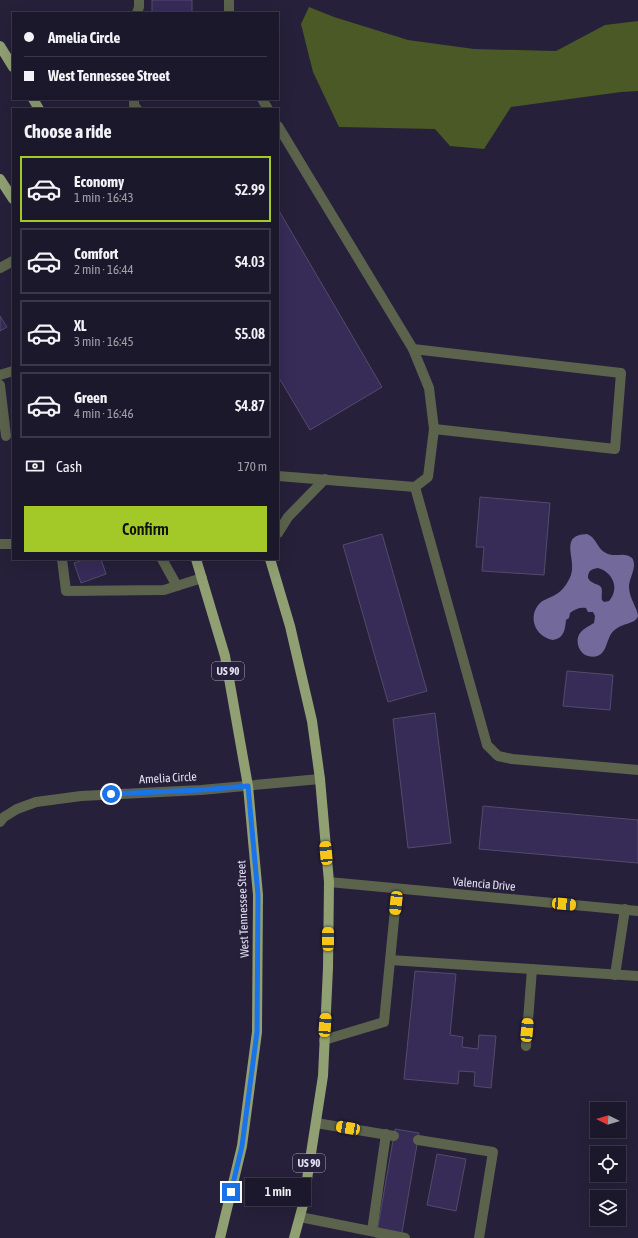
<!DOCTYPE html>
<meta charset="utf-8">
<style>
body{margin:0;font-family:"Asap Condensed",sans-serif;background:#252134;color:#f1f3f6;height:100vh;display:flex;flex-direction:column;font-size:15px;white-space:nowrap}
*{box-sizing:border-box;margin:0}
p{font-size:13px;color:#a0a0a9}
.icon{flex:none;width:22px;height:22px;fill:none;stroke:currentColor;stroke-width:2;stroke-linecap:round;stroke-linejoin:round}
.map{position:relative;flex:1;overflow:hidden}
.sheet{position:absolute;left:12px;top:108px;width:267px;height:452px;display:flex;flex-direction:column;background:#1c182c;border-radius:0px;box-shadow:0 4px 16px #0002,0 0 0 1px #3a3748}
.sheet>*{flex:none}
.hud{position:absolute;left:12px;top:12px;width:267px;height:88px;border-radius:0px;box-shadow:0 4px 16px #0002,0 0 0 1px #3a3748;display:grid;align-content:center;height:88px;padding:0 12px;background:#1c182c}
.needle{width:26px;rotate:275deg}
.controls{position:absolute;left:590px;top:1102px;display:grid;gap:8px}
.controls a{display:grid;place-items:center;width:36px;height:36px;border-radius:0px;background:#1c182c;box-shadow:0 4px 16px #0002,0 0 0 1px #3a3748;font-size:20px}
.end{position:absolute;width:18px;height:18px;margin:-9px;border:5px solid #1a73e8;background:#fff;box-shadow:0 0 0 2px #fff}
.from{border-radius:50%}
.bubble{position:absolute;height:28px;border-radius:0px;background:#1c182c;box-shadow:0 4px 16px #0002,0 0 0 1px #3a3748;font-size:13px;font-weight:600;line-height:28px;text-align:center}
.car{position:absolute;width:12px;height:24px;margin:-12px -6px;border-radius:5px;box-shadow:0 0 3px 1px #0007;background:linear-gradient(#f5c518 24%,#345 0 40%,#f5c518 0 76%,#345 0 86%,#f5c518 0)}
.hud b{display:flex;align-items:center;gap:14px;height:38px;font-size:15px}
.hud b+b{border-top:1px solid #3a3748}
.hud i{width:10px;height:10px;background:#f1f3f6}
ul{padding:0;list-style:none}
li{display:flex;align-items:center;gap:12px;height:66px;margin:0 8px 6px;padding:0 4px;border:2px solid #3a3748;border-radius:0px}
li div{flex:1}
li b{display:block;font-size:15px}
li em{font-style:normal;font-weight:600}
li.on{border-color:#a2c928}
li>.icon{width:36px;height:36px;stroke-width:1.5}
h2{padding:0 12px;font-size:18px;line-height:48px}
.pay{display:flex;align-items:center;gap:10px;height:44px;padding:0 12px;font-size:15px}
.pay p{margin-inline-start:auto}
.button{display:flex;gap:8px;margin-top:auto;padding:8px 12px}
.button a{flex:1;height:46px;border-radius:0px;background:#a2c928;color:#111;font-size:16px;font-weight:600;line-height:46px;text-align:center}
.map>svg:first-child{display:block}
</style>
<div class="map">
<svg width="638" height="1238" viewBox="0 0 638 1238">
<rect width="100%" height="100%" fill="#26203a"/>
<polygon fill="#4a5926" points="309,7 334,17 408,40 474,49 556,51 605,25 638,21 638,91 621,92 511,107 484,149 450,146 435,129 339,127 313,72 301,24"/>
<path fill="#73699b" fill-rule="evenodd" d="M587,534C597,538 597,549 606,553C614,558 625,551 632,558C638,566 629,578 629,587C629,598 638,609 638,616C636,625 619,622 611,634C605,644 606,660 588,656C584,655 581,652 579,648C574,633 584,629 594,623L595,616L593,612H588L586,608C580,607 575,609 570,613L569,618L566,620C565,630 564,638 553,640C535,637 527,616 540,603C543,600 547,599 551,597C561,593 567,585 571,575C577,559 558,535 587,534ZM598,568C613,572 620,589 609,601L604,602L602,600C601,596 603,591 601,587C598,583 592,585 588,578C588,571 591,569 598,568Z"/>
<g fill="#372b58" stroke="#524c69">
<rect x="152" y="0" width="40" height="13"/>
<polygon points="278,209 382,387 310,430 278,376"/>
<polygon points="0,316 7,327 0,331"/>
<polygon points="480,497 550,503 544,575 482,571 484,547 476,547"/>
<polygon points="382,534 427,691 388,702 343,545"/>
<polygon points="86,559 101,559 106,574 81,583 74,563"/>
<polygon points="567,671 613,675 610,710 563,706"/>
<polygon points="435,713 451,843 408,848 393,719"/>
<polygon points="483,806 638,820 638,863 479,849"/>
<polygon points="415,971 456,974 450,1035 463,1037 462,1047 478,1049 479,1035 496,1036 491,1088 474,1086 475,1072 459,1071 458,1084 404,1079"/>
<polygon points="395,1129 419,1133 401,1238 376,1238"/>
<polygon points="437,1154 466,1159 456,1211 427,1205"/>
</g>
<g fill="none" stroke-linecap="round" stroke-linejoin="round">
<g stroke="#5b634d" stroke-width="10">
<polyline points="229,0 229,13"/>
<polyline points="137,13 139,7 139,0"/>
<polyline points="134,99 134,105 137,109"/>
<polyline points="262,99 268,109"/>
<polyline points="278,126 413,349 429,388 434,429"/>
<polyline points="0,268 13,261"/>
<polyline points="0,375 13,371"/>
<polyline points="0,385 6,436"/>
<polyline points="278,476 415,487 428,477 434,429 615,449 621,373 413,349"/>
<polyline points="415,487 487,745 498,756 512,759 638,770"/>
<polyline points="278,533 288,517 325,479"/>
<polyline points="0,544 13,544"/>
<polyline points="62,559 66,591 164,590 202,578"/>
<polyline points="162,559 177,586"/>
<polyline points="390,960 638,976"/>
<polyline points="615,975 625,909"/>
<polyline points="324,1040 384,1022 397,889"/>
<polyline points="526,1046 532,969"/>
<polyline points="316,1123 394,1136"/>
<polyline points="418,1140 493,1152 479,1238"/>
<polyline points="300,1217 405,1238"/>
<polyline points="372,1231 386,1134"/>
</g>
<g stroke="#5b634d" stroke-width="10">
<polyline points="0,822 4,817 17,809 36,802 81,796 201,790 320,779"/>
<polyline points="329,882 638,911"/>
</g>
<g stroke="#91a073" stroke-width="10">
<polyline points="0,46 13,67"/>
<polyline points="33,99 39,109"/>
<polyline points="0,179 13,199"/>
<polyline points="196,559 225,656 248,786 258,895 257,1032 242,1146 220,1238"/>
<polyline points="270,559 290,626 312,721 320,779 329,882 328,968 323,1076 303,1205 294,1238"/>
</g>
</g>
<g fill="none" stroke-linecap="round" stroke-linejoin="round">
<polyline stroke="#1a73e8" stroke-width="5" points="111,794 201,790 248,786 258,895 257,1032 242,1146 231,1192"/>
</g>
<g text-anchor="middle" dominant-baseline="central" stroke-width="3.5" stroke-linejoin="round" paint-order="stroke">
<g fill="#26203a" stroke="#aaa6ba" stroke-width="1">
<rect x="212" y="662" width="32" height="18" rx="3"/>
<rect x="293" y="1154" width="32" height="18" rx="3"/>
</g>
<g font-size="11" font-weight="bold" fill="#e2dff1">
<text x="228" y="671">US 90</text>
<text x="309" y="1163">US 90</text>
</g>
<g font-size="12" fill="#e2dff1" stroke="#26203a">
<text transform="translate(168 778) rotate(-3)">Amelia Circle</text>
<text transform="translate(484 884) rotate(5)">Valencia Drive</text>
<text transform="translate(243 909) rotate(-92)">West Tennessee Street</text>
</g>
</g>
</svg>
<div class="controls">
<a><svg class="needle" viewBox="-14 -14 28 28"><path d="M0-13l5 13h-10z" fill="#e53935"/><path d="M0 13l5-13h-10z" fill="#a0a0a9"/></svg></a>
<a><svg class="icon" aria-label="locate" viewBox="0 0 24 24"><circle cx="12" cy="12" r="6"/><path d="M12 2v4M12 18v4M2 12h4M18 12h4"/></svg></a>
<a><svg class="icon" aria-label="layers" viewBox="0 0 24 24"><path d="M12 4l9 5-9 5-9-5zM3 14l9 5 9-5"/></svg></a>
</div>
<i class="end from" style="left:111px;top:794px"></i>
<i class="end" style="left:231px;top:1192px"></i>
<div class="bubble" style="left:245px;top:1178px;width:66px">1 min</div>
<i class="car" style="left:326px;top:853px;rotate:355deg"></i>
<i class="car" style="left:396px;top:903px;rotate:186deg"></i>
<i class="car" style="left:564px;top:904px;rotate:95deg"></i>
<i class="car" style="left:328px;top:939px;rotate:0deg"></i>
<i class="car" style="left:325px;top:1025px;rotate:4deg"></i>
<i class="car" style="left:527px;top:1030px;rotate:5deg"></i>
<i class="car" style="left:348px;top:1128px;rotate:280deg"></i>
<div class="hud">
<b><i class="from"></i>Amelia Circle</b>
<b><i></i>West Tennessee Street</b>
</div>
<section class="sheet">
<h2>Choose a ride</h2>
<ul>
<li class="on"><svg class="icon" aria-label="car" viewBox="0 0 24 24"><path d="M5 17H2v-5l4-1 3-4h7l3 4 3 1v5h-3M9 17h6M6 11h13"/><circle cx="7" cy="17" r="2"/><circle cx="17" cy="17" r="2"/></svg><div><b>Economy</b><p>1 min · 16:43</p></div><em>$2.99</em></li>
<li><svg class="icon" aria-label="car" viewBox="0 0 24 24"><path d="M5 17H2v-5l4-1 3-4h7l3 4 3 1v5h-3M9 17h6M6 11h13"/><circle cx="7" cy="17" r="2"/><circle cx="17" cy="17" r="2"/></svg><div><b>Comfort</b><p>2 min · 16:44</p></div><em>$4.03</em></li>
<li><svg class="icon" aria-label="car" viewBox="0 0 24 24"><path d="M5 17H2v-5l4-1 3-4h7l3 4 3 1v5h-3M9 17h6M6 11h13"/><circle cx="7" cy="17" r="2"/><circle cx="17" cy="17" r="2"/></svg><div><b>XL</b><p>3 min · 16:45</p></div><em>$5.08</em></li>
<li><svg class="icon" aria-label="car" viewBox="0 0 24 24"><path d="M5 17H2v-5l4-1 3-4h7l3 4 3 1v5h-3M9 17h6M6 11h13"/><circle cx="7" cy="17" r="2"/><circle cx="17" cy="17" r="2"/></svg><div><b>Green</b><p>4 min · 16:46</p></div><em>$4.87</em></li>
</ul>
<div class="pay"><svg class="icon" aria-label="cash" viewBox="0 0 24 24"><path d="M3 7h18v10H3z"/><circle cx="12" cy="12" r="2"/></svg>Cash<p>170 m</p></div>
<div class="button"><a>Confirm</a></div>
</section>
</div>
